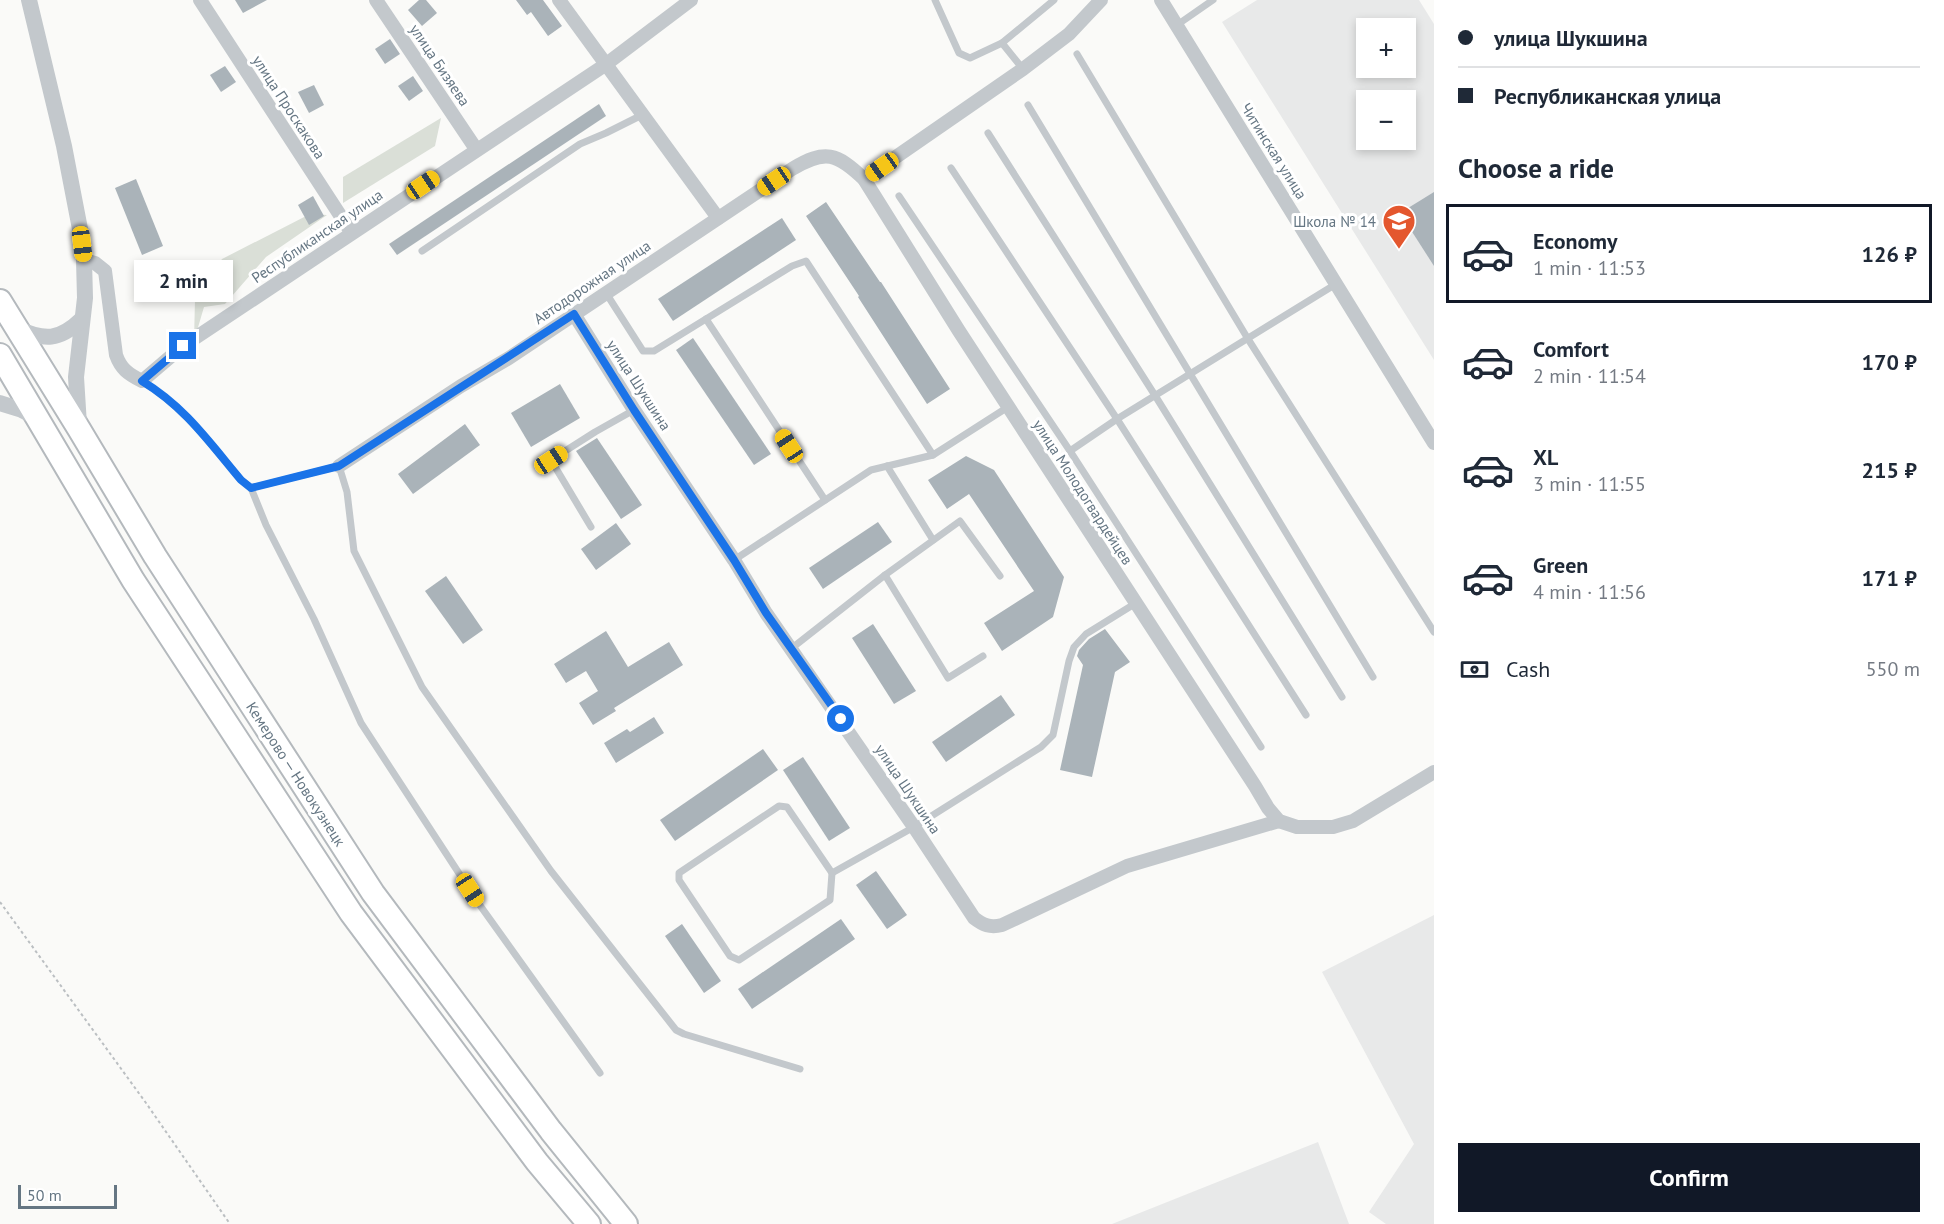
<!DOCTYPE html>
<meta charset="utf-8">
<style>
body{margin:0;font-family:"PT Sans",sans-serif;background:#f6f6f7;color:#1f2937;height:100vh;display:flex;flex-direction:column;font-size:22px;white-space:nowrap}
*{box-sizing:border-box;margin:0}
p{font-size:20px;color:#747a83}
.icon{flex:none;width:33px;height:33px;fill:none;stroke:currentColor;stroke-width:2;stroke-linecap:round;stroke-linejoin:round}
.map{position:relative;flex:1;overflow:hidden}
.details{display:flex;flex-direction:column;background:#fff;width:510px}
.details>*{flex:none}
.top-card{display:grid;align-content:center;height:132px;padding:0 24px;background:#fff}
.buttons{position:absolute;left:1356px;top:18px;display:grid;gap:12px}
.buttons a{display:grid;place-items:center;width:60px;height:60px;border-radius:0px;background:#fff;box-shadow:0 3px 9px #0003;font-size:30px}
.scale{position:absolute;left:18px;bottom:15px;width:99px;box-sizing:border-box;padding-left:6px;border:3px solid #657683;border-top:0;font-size:16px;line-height:21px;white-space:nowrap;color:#657683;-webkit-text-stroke:4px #fff;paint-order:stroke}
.end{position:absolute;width:27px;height:27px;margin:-14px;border:8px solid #1a73e8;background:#fff;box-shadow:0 0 0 3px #fff}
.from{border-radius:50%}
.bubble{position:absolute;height:42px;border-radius:0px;background:#fff;box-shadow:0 3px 9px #0003;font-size:20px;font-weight:700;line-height:42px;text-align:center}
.car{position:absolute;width:18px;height:36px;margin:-18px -9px;border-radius:8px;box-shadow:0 0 4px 2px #0007;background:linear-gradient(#f5c518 24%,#345 0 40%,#f5c518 0 76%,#345 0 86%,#f5c518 0)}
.top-card b{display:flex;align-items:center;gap:21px;height:57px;font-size:22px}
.top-card b+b{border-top:2px solid #e0e1e3}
.top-card i{width:15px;height:15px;background:#1f2937}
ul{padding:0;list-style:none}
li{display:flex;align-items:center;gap:18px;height:99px;margin:0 12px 9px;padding:0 12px;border:3px solid transparent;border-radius:0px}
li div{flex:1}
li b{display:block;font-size:22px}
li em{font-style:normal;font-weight:700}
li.selected{border-color:#111827}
li>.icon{width:54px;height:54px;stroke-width:1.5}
h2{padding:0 24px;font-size:27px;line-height:72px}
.pay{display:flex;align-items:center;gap:15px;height:66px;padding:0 24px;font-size:22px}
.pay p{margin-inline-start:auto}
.button{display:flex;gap:12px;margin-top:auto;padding:12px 24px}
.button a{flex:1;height:69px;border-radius:0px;background:#111827;color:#fff;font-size:24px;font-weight:700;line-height:69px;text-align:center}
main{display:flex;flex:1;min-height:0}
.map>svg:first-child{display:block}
</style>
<main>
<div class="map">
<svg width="1434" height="1224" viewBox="0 0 1434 1224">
<rect width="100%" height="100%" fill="#fafaf8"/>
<g fill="#e8e9e9" fill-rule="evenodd">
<path d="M1257,0H1419L1434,24V360L1222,22ZM1366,28H1406V68H1366ZM1366,100H1406V140H1366Z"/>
<polygon points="1434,915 1434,1224 1386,1224 1369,1212 1414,1144 1322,972"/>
<polygon points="1318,1142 1349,1224 1112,1224"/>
</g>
<g fill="#dadfd7">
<polygon points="441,118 435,146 343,203 343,177"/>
<polygon points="310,214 327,215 266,257 225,304 204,307 194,341 195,299 222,259"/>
</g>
<g fill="#aab3b9">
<polygon points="235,0 267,0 243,13"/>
<polygon points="419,0 426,0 437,13 422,26 408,10"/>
<polygon points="516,0 543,0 562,26 548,36 531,12 527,15"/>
<polygon points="390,39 400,54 385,64 375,49"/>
<polygon points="225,66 236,82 221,92 210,75"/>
<polygon points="413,76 423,91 409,101 398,86"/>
<polygon points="314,85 324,105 309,113 298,92"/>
<polygon points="599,104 606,116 397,255 389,244"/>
<polygon points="136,179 163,246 142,255 115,188"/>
<polygon points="1434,192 1434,266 1400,213"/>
<polygon points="313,196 324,216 309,225 298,205"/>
<polygon points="826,202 880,282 881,282 950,389 927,404 858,297 859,296 806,216"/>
<polygon points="782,218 796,240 673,321 658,299"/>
<polygon points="693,338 771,454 754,465 676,350"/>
<polygon points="560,384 580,418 531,447 511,413"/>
<polygon points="465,424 480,445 413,494 398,474"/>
<polygon points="597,438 642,505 621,519 576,451"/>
<polygon points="966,456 994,470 1064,577 1053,617 1002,651 984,623 1034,591 969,494 947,509 928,480"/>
<polygon points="878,522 892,542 823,589 809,568"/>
<polygon points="616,523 631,544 596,570 581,549"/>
<polygon points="446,576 483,630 463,644 425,591"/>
<polygon points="873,624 916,691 894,704 852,638"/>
<polygon points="1105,629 1130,662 1115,672 1092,777 1060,770 1083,665 1077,656 1079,650 1089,639"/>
<polygon points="606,631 628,667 669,642 683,665 614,708 616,711 593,725 579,703 598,691 586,671 566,683 554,664"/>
<polygon points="1001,695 1015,715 946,762 932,742"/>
<polygon points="654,717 664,733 616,763 604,743 627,729 630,732"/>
<polygon points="763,749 778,770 675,841 660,820"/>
<polygon points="803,757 850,828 829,841 783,770"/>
<polygon points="876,871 907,915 887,929 856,885"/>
<polygon points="841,919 855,939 752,1009 738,989"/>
<polygon points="682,924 721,981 704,993 665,936"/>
</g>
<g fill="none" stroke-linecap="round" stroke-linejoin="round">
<g stroke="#b4b9bd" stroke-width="26">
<g id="trunk">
<polyline points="0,301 79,429 155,556 373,893 551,1131 626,1224"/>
<polyline points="0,355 133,580 351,913 537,1162 589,1224"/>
</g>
</g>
<polyline stroke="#bbbfc2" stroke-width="2" stroke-dasharray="3 3" stroke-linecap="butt" points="0,902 146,1103 230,1224"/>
<g stroke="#c3c8cc" stroke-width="7">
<polyline points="935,0 959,53 970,58 1002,43 1054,0"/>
<polyline points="1177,25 1213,0"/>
<polyline points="1002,43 1023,69"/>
<polyline points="1077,54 1248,339 1434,632"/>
<polyline points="1028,105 1373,677"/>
<polyline points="988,133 1156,397 1342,697"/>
<polyline points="951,168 1117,419 1306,715"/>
<polyline points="899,196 1070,451 1261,747"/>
<polyline points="422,251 580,144 606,133 642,115"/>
<polyline points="606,293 643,351 654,351 792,266 806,261 933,455"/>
<polyline points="706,319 825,500"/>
<path d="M142,381C185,408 209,442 241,480L251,488L339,466L347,492L354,551L422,687L551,871L676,1030L684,1034L800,1069"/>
<polyline points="1070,451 1117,419 1336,284"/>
<polyline points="887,466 933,540"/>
<polyline points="251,488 266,525 314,619 361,723 479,904 600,1073"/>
<polyline points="591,527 551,460 595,432 634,410"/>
<polyline points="734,560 871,470 933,455 1008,407"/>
<polyline points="885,575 948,678 983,656"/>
<polyline points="792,648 885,575 960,521 1000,576"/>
<polygon points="779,806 787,807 832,873 830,900 739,960 730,956 679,880 679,873"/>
<polyline points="832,873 914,827 1041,747 1053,735 1069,661 1074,647 1086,634 1136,603"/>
</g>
<g stroke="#c3c8cc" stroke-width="14">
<polyline points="200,0 351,232"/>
<polyline points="376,0 476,149"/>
<polyline points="559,0 718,218"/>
<polyline points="1161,0 1434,443"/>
<polyline points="864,179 1023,69 1069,34 1101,0"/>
<path d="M84,260L95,263L105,271L116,355C121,369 128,374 142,381L183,346L605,65L691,0"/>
<path d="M574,314L634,410L734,560L766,613L914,827L974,918C983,925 990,928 1002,925L1127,866L1279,821"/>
<path d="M339,466L461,386L509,358L792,169C825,149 837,153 864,179L959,331L1255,786L1268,808L1279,821L1297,827H1333L1353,821L1434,772"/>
</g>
<g stroke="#c3c8cc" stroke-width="16">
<polyline points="29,0 64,146 80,229 84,260 85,298 76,377 79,425"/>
<path d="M16,328C45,341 59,341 82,319"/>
<polyline points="0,403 22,410 36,417"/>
</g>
<use href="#trunk" stroke="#fff" stroke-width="22"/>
</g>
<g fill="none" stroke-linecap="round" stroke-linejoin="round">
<path stroke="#1a73e8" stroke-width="8" d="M183,346L142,381C185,407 209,442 241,480L251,488L339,466L574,314L634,410L734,560L766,613L841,719"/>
</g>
<defs>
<g id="school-pin" transform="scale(1.725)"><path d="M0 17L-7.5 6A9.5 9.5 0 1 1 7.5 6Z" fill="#e4572e" stroke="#fff"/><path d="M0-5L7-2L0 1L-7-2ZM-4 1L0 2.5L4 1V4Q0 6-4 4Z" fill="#fff"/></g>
</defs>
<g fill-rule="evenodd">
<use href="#school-pin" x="1399" y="221"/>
</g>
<g text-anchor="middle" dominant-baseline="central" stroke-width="6" stroke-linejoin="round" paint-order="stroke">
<g font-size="15" fill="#657683" stroke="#fff">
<text transform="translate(440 65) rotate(56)">улица Бизяева</text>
<text transform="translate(289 107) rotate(57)">улица Проскакова</text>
<text transform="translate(1274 151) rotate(58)">Читинская улица</text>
<text transform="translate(317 236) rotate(-34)">Республиканская улица</text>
<text transform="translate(592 282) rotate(-34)">Автодорожная улица</text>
<text transform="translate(639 385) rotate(57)">улица Шукшина</text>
<text transform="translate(1083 492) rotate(57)">улица Молодогвардейцев</text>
<text transform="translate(296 774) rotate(57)">Кемерово — Новокузнецк</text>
<text transform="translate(908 789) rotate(56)">улица Шукшина</text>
</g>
<g font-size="15" fill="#657683" stroke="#fff" text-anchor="end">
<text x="1376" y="221">Школа № 14</text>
</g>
</g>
</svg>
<div class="buttons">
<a>+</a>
<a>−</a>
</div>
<div class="scale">50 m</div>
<i class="end from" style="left:841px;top:719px"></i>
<i class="end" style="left:183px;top:346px"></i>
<div class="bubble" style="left:134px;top:260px;width:99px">2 min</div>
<i class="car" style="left:882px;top:167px;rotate:235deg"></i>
<i class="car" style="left:774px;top:181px;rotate:236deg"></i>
<i class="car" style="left:423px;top:185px;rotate:56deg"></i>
<i class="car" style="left:82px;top:244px;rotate:173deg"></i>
<i class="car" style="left:789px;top:446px;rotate:327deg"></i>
<i class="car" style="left:551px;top:460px;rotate:57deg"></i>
<i class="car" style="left:470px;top:890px;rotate:147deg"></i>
</div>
<section class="details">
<div class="top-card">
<b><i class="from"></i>улица Шукшина</b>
<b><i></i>Республиканская улица</b>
</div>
<h2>Choose a ride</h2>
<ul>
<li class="selected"><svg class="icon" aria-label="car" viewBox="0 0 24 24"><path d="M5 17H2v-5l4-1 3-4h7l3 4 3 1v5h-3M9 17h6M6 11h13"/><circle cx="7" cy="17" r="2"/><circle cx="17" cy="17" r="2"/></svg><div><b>Economy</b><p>1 min · 11:53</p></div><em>126 ₽</em></li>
<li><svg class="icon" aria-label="car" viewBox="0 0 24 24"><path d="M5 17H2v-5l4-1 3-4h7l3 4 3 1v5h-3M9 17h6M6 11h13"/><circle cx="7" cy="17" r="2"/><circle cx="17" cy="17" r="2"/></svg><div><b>Comfort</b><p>2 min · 11:54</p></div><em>170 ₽</em></li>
<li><svg class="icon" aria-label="car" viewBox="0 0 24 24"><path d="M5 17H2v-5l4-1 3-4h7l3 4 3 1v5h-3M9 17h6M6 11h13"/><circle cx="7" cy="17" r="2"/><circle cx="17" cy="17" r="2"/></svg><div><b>XL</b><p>3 min · 11:55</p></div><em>215 ₽</em></li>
<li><svg class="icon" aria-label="car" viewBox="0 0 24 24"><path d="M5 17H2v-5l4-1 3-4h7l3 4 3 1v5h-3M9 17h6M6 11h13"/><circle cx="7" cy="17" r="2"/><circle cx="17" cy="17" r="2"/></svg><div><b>Green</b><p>4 min · 11:56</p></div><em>171 ₽</em></li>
</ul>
<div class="pay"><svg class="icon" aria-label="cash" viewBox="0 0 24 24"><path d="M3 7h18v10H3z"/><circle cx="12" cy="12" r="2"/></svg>Cash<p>550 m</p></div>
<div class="button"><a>Confirm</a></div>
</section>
</main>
